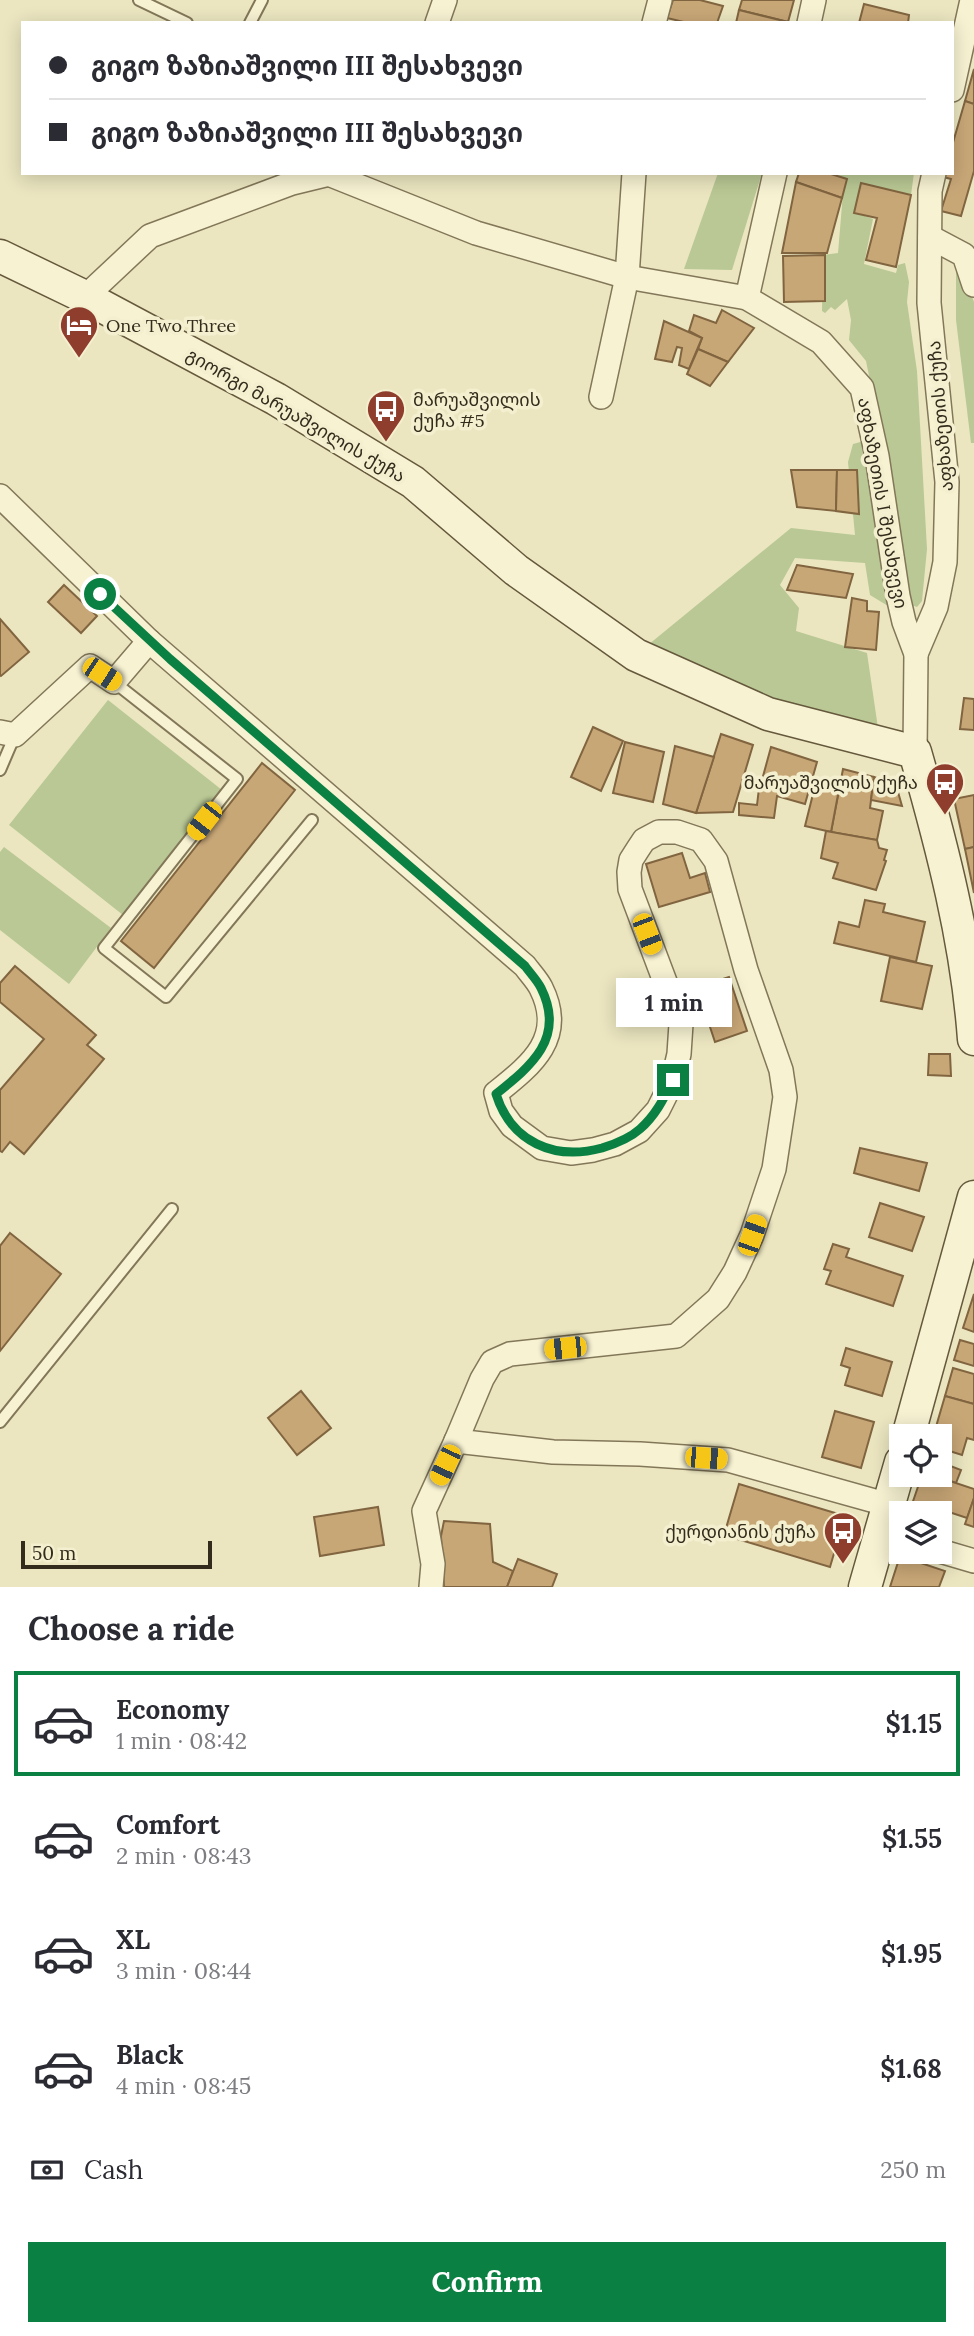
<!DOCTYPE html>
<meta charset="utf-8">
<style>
body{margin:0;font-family:Lora,"Noto Sans Georgian",serif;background:#f2f2f3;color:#2b2b33;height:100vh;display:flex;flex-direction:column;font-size:26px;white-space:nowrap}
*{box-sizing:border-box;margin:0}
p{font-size:23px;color:#7c7c81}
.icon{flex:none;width:38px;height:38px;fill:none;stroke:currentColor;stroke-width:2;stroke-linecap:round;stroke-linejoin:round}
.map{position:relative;height:1587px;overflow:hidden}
.panel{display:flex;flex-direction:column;background:#fff;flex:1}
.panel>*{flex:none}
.top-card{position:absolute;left:21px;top:21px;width:933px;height:154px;border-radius:0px;box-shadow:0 4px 18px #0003;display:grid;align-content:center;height:154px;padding:0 28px;background:#fff}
.controls{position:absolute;left:889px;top:1424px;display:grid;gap:14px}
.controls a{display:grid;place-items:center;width:63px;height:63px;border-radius:0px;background:#fff;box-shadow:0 4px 18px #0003;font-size:35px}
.scale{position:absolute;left:21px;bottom:18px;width:191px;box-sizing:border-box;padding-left:7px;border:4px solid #332c1c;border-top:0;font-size:19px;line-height:24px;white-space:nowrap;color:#332c1c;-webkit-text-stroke:5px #f3efcf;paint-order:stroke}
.end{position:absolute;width:32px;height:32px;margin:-16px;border:9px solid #0b8043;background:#fff;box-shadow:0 0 0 4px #fff}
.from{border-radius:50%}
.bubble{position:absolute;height:49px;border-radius:0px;background:#fff;box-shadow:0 4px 18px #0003;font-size:23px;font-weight:700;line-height:49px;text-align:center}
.car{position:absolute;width:21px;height:42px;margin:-21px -10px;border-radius:9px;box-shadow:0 0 5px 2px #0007;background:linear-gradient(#f5c518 24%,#345 0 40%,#f5c518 0 76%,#345 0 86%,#f5c518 0)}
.top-card b{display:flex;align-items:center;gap:24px;height:66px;font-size:26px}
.top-card b+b{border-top:2px solid #e1e1e2}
.top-card i{width:18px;height:18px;background:#2b2b33}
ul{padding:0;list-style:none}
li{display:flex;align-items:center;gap:21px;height:105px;margin:0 14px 10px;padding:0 14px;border:4px solid transparent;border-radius:0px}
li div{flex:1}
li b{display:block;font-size:26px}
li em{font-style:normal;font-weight:700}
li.current{border-color:#0b8043}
li>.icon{width:63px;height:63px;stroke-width:1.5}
h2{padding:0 28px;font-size:32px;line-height:84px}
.pay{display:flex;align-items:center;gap:18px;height:77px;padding:0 28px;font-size:26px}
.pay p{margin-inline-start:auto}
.action{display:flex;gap:14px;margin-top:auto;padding:14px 28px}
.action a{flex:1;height:80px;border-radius:0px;background:#0b8043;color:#fff;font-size:28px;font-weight:700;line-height:80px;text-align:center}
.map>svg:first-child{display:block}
</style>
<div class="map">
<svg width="974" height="1587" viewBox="0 0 974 1587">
<rect width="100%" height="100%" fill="#ebe6c0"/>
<g fill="#b9c894">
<polygon points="718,173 762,173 732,270 684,269"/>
<polygon points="840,173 914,173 911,195 861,183 854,212 873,219 864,264 896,273 898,265 905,263 909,282 907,302 917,371 927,549 922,601 917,607 906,603 889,474 866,361 849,340 851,320 847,299 835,310 831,307 825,313 822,311 823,255 838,253 844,181 839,176"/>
<polygon points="956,270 964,274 974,302 974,443 971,443 956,320"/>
<polygon points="868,440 893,609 870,595 865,563 795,558 780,585 799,608 796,631 867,653 878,728 819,719 648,645 791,528 855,535 848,462 853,444"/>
<polygon points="108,700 222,790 123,915 9,825"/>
<polygon points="4,847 111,928 69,984 0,930 0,852"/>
</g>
<g fill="#c8a777" stroke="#816540" stroke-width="2">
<polygon points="673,0 700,0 723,6 717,23 688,23 667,18"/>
<polygon points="742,0 794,0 788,22 739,10"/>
<polygon points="864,4 909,15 908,23 859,23"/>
<polygon points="739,10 788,22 736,23"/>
<polygon points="974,69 974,104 965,101"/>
<polygon points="965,101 974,104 974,171 961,216 941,211 951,179 943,177 944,173 952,173 952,146"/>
<polygon points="799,173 828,173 847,179 842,198 796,182"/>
<polygon points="796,182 842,198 827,253 782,253"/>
<polygon points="861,183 911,195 896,267 866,260 877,218 854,213"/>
<polygon points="825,255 825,301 784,302 783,256"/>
<polygon points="722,310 754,328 728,362 698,349 702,338 689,331 694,315 716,323"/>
<polygon points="664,321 702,338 689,369 679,365 682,348 677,347 672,362 655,359"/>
<polygon points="698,349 728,362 710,386 687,374"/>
<polygon points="791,470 837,470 836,511 797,507"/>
<polygon points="837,470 857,470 859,514 836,511"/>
<polygon points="797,565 853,574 846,598 787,590"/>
<polygon points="64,585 97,616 81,633 48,602"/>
<polygon points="852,598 867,601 867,611 879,612 876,650 845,647"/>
<polygon points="0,619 29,652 1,676 0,675"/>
<polygon points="964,698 974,699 974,730 960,729"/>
<polygon points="593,727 623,741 601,791 571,777"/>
<polygon points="721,734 753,745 733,812 696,813"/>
<polygon points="625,742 664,752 653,802 613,793"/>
<polygon points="675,746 714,757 696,813 663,804"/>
<polygon points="771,747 817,762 805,804 777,796 774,818 739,815 739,803 757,805 760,780 762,780"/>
<polygon points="262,763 295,790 154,968 121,941"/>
<polygon points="843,769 874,777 870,808 883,811 877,840 831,832"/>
<polygon points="874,777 896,785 902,806 871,800"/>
<polygon points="817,778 840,784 831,832 805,826"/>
<polygon points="974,795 974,847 965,849 954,799"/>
<polygon points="826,831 877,840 879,848 887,850 884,860 886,861 876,890 833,878 838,863 821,858"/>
<polygon points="974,847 974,893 965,849"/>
<polygon points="682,853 690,878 705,873 710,892 659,907 646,864"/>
<polygon points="865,900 885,904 883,912 925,922 916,962 834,943 839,922 859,927"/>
<polygon points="890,957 932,966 922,1009 881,1001"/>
<polygon points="15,966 96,1035 87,1045 104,1059 24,1154 10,1142 2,1152 0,1151 0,1090 44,1039 0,1002 0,983"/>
<polygon points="729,977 747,1031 715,1042 708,1021 694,1026 682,992"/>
<polygon points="929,1054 950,1054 951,1076 928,1075"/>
<polygon points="860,1148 927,1163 919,1191 854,1173"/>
<polygon points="880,1203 924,1217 912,1251 869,1237"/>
<polygon points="10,1233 61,1274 0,1351 0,1246"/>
<polygon points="833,1244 849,1249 846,1257 903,1276 893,1306 826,1284 831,1271 824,1269"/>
<polygon points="974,1294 974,1332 963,1328"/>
<polygon points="960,1340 974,1344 974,1366 954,1360"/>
<polygon points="846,1348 892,1362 882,1396 845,1385 850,1368 841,1365"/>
<polygon points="953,1368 974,1374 974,1404 945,1396"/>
<polygon points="301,1391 331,1428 297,1455 268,1418"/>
<polygon points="945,1396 974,1404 974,1440 967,1438 962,1455 940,1448 940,1437 933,1437"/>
<polygon points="835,1411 874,1422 861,1468 822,1457"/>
<polygon points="940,1462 961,1470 956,1483 932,1475 940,1475"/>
<polygon points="922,1475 932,1475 974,1489 974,1498 967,1518 943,1510 941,1516 926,1511 925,1514 909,1513"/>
<polygon points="739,1484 845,1516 830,1567 724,1535"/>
<polygon points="974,1498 974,1527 965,1524"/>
<polygon points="378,1507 384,1545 320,1556 314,1517"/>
<polygon points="444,1521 490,1524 493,1562 513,1571 507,1587 444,1587 441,1536"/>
<polygon points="900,1556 945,1571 939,1587 890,1587"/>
<polygon points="518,1559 557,1574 552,1587 507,1587"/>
</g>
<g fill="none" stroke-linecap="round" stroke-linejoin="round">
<g stroke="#837759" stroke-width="14">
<g id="lane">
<polyline points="139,0 187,23"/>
<polyline points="250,23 262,0"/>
<polyline points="114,682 237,779 104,948 166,997 312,820"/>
<polyline points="0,770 15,735"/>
<polyline points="0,1422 172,1209"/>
</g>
</g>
<g stroke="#837759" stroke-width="26">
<g id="street">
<polyline points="437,23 445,0"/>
<polyline points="654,23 660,0"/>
<polyline points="809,23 814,0"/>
<polyline points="952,90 972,0"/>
<polyline points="331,175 476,233 627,277 747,298 821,342 862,388 877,456 898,596 904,622 916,654 915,752"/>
<polyline points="930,237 964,255 974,285"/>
<polyline points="85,297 150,236 292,183 333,173"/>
<polyline points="747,298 775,173"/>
<polyline points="601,397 627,277 634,173"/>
<path d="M0,496L149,641L525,966C530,973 537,980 541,988C566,1038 531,1065 496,1093L501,1111L512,1126L542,1148L571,1153L593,1150L615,1144L639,1131L658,1110L673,1080L679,1054L681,1024L630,889L629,872L631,860L638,849L644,840L659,832H677L701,840L716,861L746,970L781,1070L785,1097L774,1169L752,1235L735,1272L718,1299L676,1336L510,1354L492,1362L482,1379L456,1441L424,1511L433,1564L431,1587"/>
<polyline points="916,654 936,607 945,562 947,482 929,303 930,191 934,173"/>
<polyline points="0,732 15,735 90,666 114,682 149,641"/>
<polyline points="456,1441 553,1452 640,1454 728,1460 889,1505"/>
<polyline points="940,1551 974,1561"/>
</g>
</g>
<g stroke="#65583c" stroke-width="35">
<g id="secondary">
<path d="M0,256L85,297L276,399L413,482L516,570L636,655L768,714L915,752C942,846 967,942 974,1039"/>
<polyline points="908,1437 974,1197"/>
<polyline points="865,1587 901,1462"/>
</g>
</g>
<use href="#lane" stroke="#f7f2d2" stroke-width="10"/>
<use href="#street" stroke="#f7f2d2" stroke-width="23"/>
<use href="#secondary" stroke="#f7f2d2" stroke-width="32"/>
</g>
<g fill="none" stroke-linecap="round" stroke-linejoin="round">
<path stroke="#0b8043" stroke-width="9" d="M100,594L170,659L525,966C530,973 537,980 541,988C566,1038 531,1066 496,1094C511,1142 554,1161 602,1148C615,1144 630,1138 640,1129C656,1115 664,1098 673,1080"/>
</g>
<defs>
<g id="hotel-pin" transform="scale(2.0125)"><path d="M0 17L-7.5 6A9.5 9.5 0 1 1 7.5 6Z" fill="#8f3d2c" stroke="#f3efcf"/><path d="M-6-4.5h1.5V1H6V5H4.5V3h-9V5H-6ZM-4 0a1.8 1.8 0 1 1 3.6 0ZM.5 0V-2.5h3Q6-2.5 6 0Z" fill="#fff"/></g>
<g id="bus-pin" transform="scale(2.0125)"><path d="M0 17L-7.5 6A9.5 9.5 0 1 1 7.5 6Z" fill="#8f3d2c" stroke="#f3efcf"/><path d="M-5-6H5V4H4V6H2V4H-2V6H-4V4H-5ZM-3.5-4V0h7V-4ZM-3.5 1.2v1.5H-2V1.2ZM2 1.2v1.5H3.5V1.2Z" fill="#fff"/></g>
</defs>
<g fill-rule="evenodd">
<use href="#hotel-pin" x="79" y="325"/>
<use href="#bus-pin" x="386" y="409"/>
<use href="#bus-pin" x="945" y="782"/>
<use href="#bus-pin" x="843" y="1531"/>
</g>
<g text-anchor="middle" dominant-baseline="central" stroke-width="7" stroke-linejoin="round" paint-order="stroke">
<g font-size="18" fill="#332c1c" stroke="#f3efcf" text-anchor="start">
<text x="106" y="325">One Two Three</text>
<text x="413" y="399">მარუაშვილის<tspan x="413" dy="21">ქუჩა #5</tspan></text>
<text x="918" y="782" text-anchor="end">მარუაშვილის ქუჩა</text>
<text x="816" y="1531" text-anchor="end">ქურდიანის ქუჩა</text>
</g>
<g font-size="18" fill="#332c1c" stroke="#f3efcf">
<text transform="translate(296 415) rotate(30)">გიორგი მარუაშვილის ქუჩა</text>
<text transform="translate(940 416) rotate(-95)">აფხაზეთის ქუჩა</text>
<text transform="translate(883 503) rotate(80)">აფხაზეთის I შესახვევი</text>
</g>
</g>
</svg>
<div class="controls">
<a><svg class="icon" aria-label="locate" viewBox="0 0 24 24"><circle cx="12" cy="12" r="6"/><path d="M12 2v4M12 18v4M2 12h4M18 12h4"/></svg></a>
<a><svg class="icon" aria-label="layers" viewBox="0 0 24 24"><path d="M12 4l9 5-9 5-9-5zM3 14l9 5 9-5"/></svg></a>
</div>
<div class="scale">50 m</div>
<i class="end from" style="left:100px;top:594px"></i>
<i class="end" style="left:673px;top:1080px"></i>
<div class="bubble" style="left:616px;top:978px;width:116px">1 min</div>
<i class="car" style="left:102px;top:674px;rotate:123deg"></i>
<i class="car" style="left:204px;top:821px;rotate:218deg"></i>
<i class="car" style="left:647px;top:934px;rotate:159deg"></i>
<i class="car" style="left:752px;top:1235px;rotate:19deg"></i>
<i class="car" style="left:565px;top:1348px;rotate:264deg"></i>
<i class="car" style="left:706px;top:1458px;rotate:94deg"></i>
<i class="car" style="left:445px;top:1465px;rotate:205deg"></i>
<div class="top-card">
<b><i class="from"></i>გიგო ზაზიაშვილი III შესახვევი</b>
<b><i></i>გიგო ზაზიაშვილი III შესახვევი</b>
</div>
</div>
<section class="panel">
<h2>Choose a ride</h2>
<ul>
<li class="current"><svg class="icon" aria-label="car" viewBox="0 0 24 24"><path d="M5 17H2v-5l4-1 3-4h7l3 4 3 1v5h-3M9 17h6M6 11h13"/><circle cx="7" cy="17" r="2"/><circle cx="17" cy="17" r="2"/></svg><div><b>Economy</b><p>1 min · 08:42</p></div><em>$1.15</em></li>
<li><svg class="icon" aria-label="car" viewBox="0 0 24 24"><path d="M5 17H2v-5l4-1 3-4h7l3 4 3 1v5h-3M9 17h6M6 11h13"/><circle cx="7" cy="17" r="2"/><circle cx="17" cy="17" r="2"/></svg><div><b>Comfort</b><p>2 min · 08:43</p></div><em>$1.55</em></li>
<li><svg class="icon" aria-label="car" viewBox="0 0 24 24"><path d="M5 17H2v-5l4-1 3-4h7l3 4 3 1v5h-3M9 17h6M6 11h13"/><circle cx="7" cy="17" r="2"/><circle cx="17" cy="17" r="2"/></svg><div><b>XL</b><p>3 min · 08:44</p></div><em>$1.95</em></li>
<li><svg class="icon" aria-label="car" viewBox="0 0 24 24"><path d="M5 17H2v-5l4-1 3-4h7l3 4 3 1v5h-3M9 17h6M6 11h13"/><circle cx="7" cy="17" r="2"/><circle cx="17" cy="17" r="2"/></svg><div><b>Black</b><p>4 min · 08:45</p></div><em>$1.68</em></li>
</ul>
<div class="pay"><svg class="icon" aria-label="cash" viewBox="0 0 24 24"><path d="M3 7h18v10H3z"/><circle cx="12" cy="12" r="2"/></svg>Cash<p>250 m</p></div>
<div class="action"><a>Confirm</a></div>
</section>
